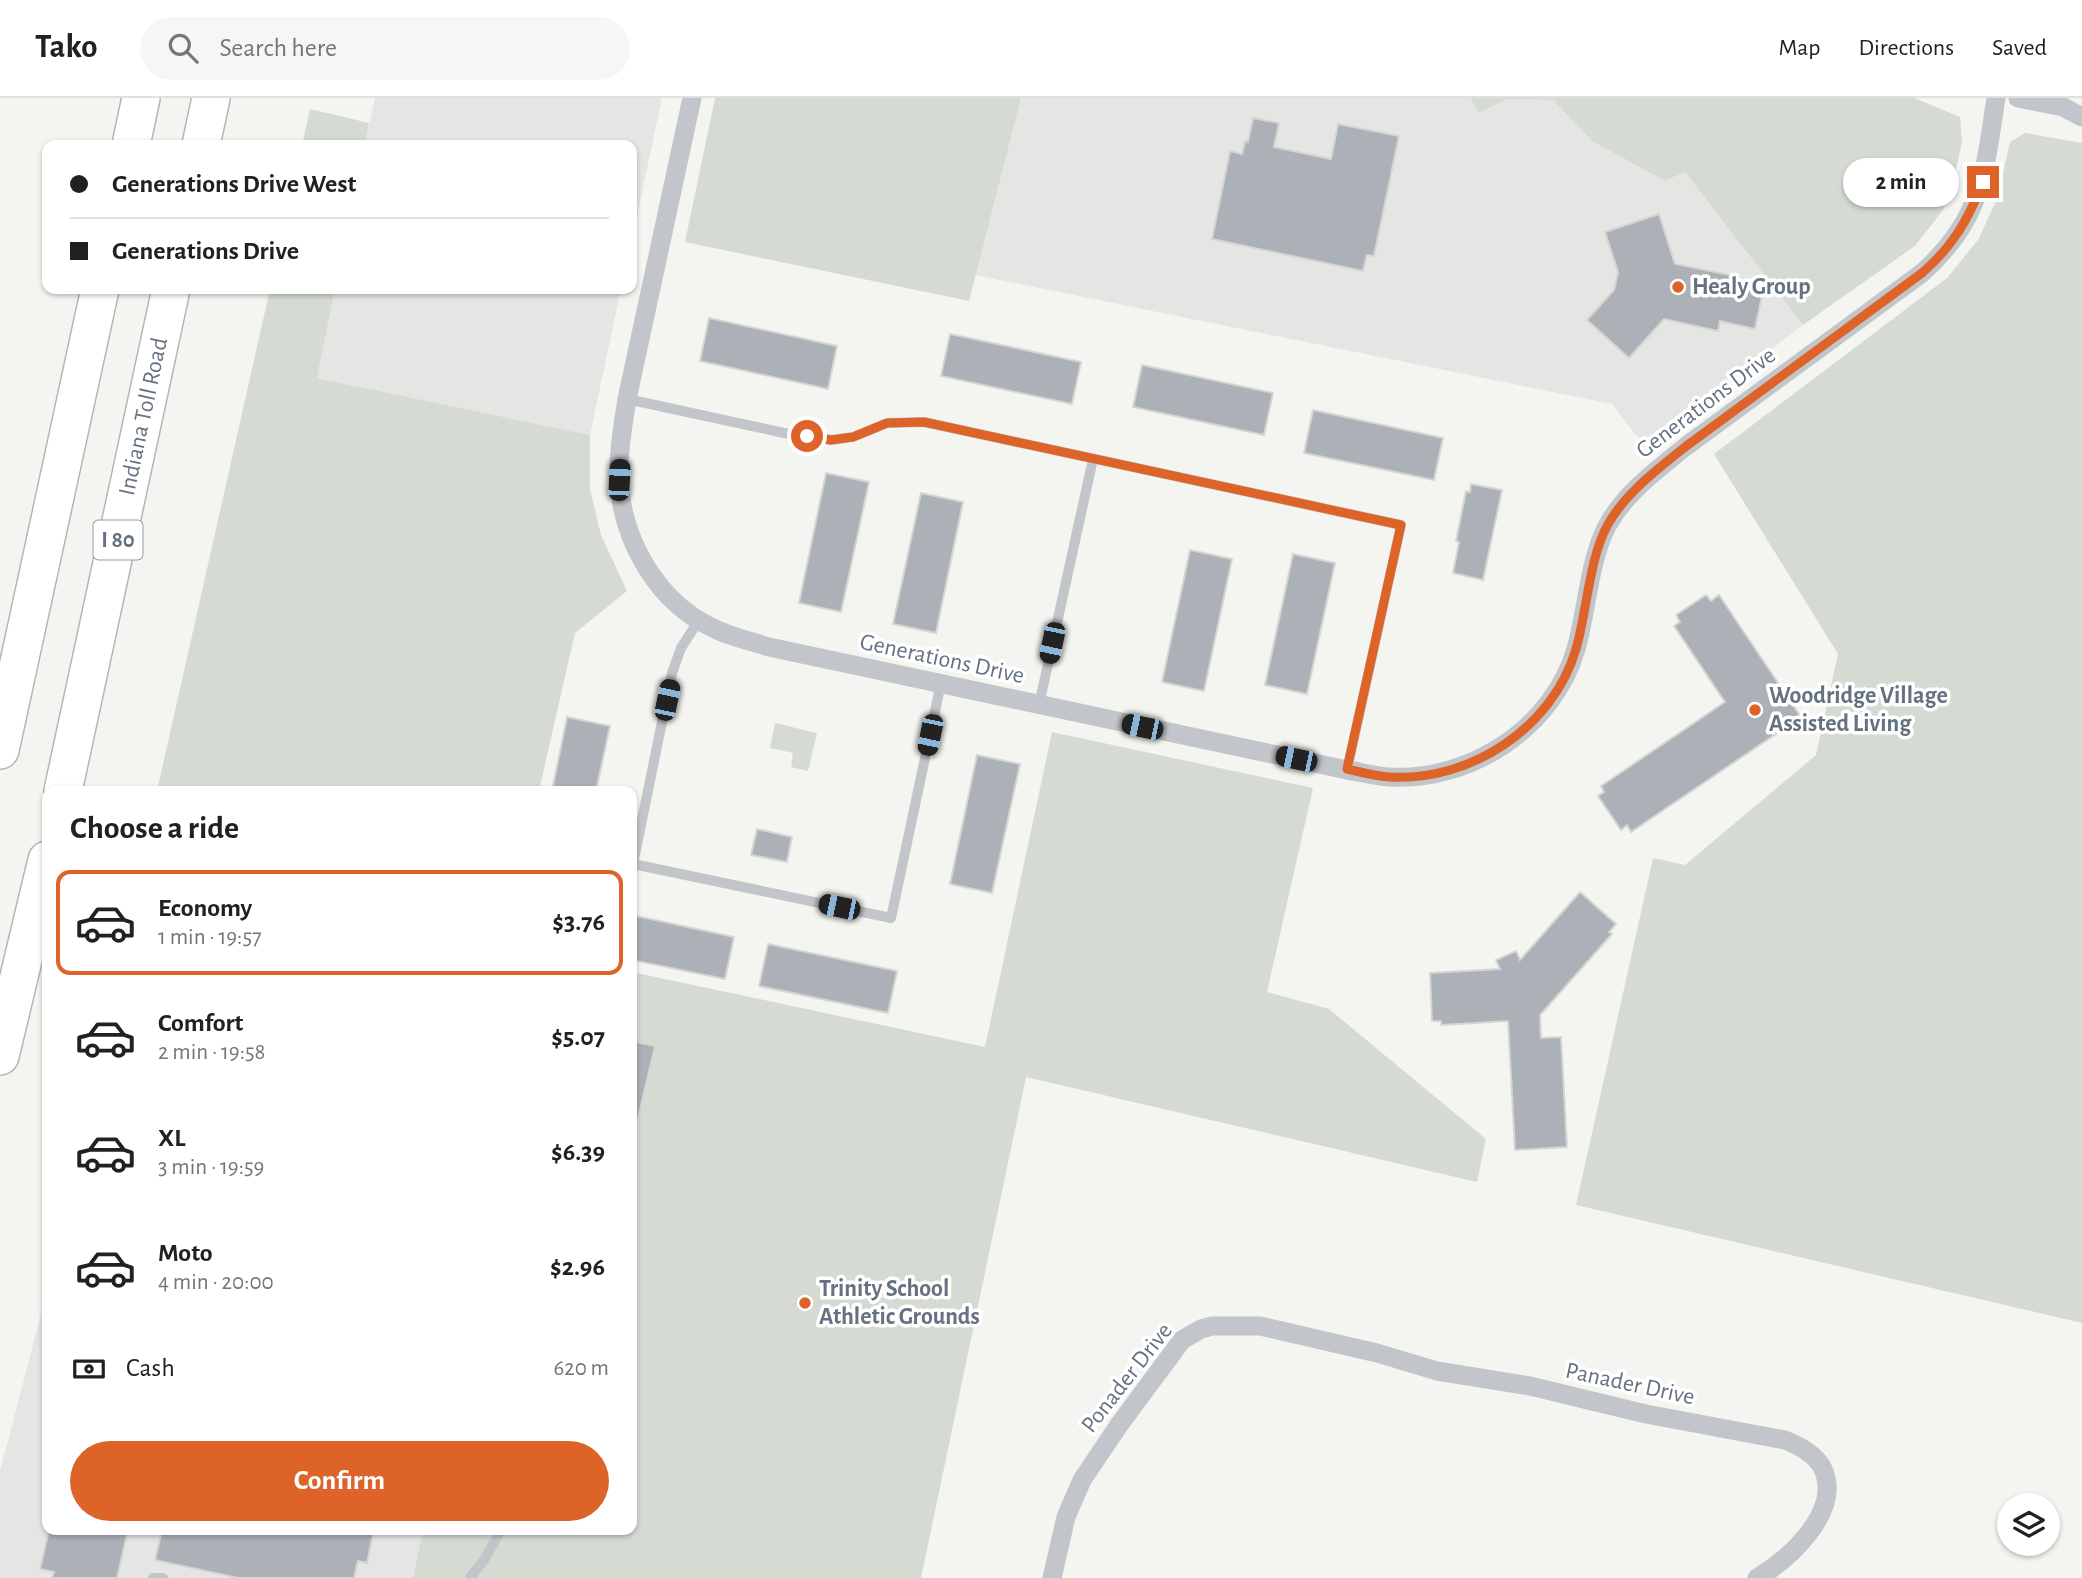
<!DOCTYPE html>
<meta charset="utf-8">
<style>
body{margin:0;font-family:"Alegreya Sans",sans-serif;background:#f6f6f6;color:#202124;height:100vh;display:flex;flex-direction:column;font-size:26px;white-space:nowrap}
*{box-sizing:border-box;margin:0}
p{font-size:23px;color:#757577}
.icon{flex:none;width:38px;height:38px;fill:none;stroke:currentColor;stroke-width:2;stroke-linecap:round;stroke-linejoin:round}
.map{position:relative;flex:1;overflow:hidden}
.side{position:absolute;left:42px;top:688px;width:595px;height:749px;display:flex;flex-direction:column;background:#fff;border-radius:14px;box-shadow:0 2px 5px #0004}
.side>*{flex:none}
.banner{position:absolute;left:42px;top:42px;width:595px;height:154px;border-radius:14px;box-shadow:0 2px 5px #0004;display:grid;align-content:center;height:154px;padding:0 28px;background:#fff}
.controls{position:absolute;left:1997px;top:1395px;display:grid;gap:14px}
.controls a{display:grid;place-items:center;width:63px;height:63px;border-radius:50%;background:#fff;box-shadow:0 2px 5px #0004;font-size:35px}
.end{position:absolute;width:32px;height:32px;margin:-16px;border:9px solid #dd6329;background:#fff;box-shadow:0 0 0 4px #fff}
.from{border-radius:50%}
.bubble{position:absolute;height:49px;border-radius:24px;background:#fff;box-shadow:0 2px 5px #0004;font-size:23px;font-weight:700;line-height:49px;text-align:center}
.car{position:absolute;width:21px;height:42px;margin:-21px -10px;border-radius:9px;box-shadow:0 0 5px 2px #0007;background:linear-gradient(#222 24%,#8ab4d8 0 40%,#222 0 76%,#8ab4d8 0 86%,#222 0)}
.banner b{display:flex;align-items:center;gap:24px;height:66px;font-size:26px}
.banner b+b{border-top:2px solid #e0e0e0}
.banner i{width:18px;height:18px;background:#202124}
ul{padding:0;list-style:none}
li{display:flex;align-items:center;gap:21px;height:105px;margin:0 14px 10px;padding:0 14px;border:4px solid transparent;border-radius:14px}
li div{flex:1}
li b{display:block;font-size:26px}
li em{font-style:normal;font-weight:700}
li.active{border-color:#dd6329}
li>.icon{width:63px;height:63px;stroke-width:1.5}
h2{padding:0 28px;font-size:32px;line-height:84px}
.pay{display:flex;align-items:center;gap:18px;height:77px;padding:0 28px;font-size:26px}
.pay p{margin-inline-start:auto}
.action{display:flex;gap:14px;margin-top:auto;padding:14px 28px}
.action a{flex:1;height:80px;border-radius:42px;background:#dd6329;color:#fff;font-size:28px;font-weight:700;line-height:80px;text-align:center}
header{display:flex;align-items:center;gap:42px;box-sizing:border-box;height:98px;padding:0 35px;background:#fff;border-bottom:2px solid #e0e0e0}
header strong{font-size:33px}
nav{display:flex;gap:38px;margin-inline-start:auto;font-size:24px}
.search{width:490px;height:63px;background:#f6f6f6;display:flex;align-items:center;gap:18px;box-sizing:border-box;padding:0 24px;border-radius:38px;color:#757577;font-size:26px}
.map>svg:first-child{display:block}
</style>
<header>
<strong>Tako</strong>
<div class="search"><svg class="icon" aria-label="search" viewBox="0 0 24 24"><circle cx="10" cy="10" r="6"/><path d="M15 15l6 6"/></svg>Search here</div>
<nav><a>Map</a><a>Directions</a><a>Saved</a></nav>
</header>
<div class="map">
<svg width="2082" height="1480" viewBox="0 0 2082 1480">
<rect width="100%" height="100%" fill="#f4f5f1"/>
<g fill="#e5e6e4">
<polygon points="375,0 662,0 632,142 632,47 365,47"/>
<polygon points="1021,0 1470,0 1479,15 1507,1 1553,2 1592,43 1665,83 1685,74 1803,227 1645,349 1612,306 975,177"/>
<polygon points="335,191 621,191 590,337 317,280"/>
<polygon points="47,1193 47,1432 423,1432 413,1480 0,1480 0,1373"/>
</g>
<g fill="#d5dbd2">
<polygon points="715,0 1021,0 969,203 685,144"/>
<polygon points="1470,0 1914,0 1960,19 1962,45 1954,80 1943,112 1915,148 1803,227 1685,74 1665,83 1592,43 1553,2 1507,1 1479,15"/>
<polygon points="310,11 369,25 365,47 302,47"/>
<polygon points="2025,35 2082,45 2082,1225 1576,1107 1653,760 1685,767 1816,657 1838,556 1714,356 1947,180 1978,142 1997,101 2010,44"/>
<polygon points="270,191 335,191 317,280 590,337 590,391 601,437 627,493 575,535 539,693 157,693"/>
<polygon points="775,625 817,635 808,673 791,669 793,655 770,650"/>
<polygon points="1052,634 1313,690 1267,894 1329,911 1486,1041 1477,1084 1026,979 921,1480 413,1480 423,1432 632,1432 632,874 985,949"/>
</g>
<g fill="#abb1b6" stroke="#d5d6d3" stroke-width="2">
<polygon points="1253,20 1279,25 1274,49 1331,61 1338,26 1399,38 1374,158 1367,157 1363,173 1212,141 1230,53 1242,56 1245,43 1248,44"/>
<polygon points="1659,116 1675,166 1730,177 1728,186 1763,193 1755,231 1720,223 1718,233 1664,221 1629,260 1587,222 1614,192 1618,174 1605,134"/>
<polygon points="709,220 837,248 828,291 700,263"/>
<polygon points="950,236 1081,264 1072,306 941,278"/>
<polygon points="1142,267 1273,295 1264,337 1133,309"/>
<polygon points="1313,312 1443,340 1434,382 1304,355"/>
<polygon points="826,375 869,384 841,514 799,505"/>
<polygon points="1471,386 1502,392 1483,482 1453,475 1459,444 1456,443 1466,393 1470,394"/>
<polygon points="921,395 963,404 936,535 893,526"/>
<polygon points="1190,452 1232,461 1204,593 1162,584"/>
<polygon points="1293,456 1335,465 1307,596 1265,587"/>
<polygon points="1706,497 1711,503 1719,497 1801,619 1631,734 1627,727 1621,732 1598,698 1604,694 1601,688 1725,604 1674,528 1680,524 1676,517"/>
<polygon points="567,619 610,628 596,693 552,693"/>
<polygon points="977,657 1020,666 992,795 950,786"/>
<polygon points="757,731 792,739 787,764 751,757"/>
<polygon points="1580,794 1616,826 1609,834 1612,836 1540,917 1541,940 1561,939 1567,1049 1515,1052 1508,923 1441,927 1441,923 1432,923 1430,875 1500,871 1496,862 1516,853 1520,862"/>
<polygon points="632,817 734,839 725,881 632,862"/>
<polygon points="768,846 897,873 888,915 759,888"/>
<polygon points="632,943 655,948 638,1021 632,1020"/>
<polygon points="49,1432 128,1432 117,1480 52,1480 54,1474 40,1471"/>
<polygon points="162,1432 353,1432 373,1436 367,1465 358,1463 354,1480 238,1480 155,1462"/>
</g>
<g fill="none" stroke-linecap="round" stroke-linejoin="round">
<g stroke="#b3b6b9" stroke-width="40">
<g id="motorway">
<polyline points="131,47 141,0"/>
<polyline points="201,47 211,0"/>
<polyline points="0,652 100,191"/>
<path id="s1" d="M63,693L171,191"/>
<polyline points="0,958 47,762"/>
</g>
</g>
<g stroke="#c2c5c9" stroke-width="10">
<polyline points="627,301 784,335 831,342 853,339 887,325 924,324 1401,427 1347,672"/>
<polyline points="699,522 681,550 672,575 633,766 891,820 941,585"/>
<polyline points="1039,607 1093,361"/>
<polyline points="153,1480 163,1480"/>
<polyline points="470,1480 484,1462 501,1432"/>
</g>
<g stroke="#c2c5c9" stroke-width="19">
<path d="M692,0L627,301C623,327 618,355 619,382C622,442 657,504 713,530C730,539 751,543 769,549L1347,672C1360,674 1375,678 1389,679C1470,684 1553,630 1576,551C1587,512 1589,463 1607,428C1625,395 1657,372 1685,349L1922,175C1983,120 1984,76 1996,0"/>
<polyline points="2018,0 2063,9 2082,19"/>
<path d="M1052,1480L1066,1419L1082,1382L1119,1327L1182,1242L1201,1231L1212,1228H1260L1377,1255L1437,1273L1530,1288L1646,1316L1785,1342C1800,1348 1820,1359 1825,1376C1838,1417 1788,1462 1757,1480"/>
</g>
<use href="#motorway" stroke="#fff" stroke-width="37"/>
</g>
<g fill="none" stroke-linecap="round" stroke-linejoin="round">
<path stroke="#dd6329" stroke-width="9" d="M807,338L831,342L853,339L887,325L924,324L1401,427L1347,671C1360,674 1375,678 1389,679C1470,684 1553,630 1576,551C1587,513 1589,462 1607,428C1625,395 1657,372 1685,349L1922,175C1953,148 1968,122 1983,84"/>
</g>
<g fill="#dd6329" stroke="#fff" stroke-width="2.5">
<circle cx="1678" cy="189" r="7"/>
<circle cx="1755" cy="612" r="7"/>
<circle cx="805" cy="1205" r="7"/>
</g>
<g text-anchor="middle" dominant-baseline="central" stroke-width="7" stroke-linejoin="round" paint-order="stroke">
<rect fill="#fff" stroke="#929ca7" stroke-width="2" x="93.5" y="422.5" width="49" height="39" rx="5"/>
<g font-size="23" font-weight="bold" fill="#647281">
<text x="118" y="442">I 80</text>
</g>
<g font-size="24" font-weight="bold" fill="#647281" stroke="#fff" text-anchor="start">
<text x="1692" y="189">Healy Group</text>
<text x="1769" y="598">Woodridge Village<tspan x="1769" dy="28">Assisted Living</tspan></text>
<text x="819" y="1191">Trinity School<tspan x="819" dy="28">Athletic Grounds</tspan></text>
</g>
<g font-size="24" fill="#647281" stroke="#fff">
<text transform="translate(1706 305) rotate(-37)">Generations Drive</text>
<text stroke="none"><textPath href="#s1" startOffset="383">Indiana Toll Road</textPath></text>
<text transform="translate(942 561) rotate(12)">Generations Drive</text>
<text transform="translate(1127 1280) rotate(-52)">Ponader Drive</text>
<text transform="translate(1630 1286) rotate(12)">Panader Drive</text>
</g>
</g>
</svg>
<div class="controls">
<a><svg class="icon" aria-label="layers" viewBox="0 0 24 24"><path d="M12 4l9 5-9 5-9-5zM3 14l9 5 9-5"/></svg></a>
</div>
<i class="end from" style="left:807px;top:338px"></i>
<i class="end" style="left:1983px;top:84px"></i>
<div class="bubble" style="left:1843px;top:60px;width:116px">2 min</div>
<i class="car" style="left:619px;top:382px;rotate:3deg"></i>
<i class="car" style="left:1052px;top:545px;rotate:192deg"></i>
<i class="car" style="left:667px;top:602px;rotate:12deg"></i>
<i class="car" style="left:1142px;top:629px;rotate:282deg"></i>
<i class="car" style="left:930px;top:637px;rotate:192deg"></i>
<i class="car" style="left:1296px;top:661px;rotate:282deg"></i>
<i class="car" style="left:839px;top:809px;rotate:282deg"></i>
<div class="banner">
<b><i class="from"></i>Generations Drive West</b>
<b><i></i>Generations Drive</b>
</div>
<section class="side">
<h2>Choose a ride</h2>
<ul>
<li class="active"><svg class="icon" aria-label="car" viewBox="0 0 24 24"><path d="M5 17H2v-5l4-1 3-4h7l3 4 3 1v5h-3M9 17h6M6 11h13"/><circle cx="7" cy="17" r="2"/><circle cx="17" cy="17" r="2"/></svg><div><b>Economy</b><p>1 min · 19:57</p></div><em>$3.76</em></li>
<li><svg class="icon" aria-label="car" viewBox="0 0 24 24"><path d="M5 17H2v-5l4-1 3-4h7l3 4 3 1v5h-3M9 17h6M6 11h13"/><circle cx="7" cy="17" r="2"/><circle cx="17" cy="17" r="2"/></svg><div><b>Comfort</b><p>2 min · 19:58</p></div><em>$5.07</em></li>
<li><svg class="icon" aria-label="car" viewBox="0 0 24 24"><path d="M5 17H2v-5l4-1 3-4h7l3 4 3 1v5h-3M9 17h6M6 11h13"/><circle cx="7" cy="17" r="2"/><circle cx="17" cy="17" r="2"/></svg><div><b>XL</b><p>3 min · 19:59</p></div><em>$6.39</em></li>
<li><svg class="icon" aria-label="car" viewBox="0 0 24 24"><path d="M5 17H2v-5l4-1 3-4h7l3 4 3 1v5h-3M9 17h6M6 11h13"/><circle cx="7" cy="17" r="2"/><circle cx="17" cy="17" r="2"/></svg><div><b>Moto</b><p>4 min · 20:00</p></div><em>$2.96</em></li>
</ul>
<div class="pay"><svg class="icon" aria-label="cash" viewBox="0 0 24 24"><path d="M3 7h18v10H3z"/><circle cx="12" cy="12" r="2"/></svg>Cash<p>620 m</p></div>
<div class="action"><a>Confirm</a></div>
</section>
</div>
